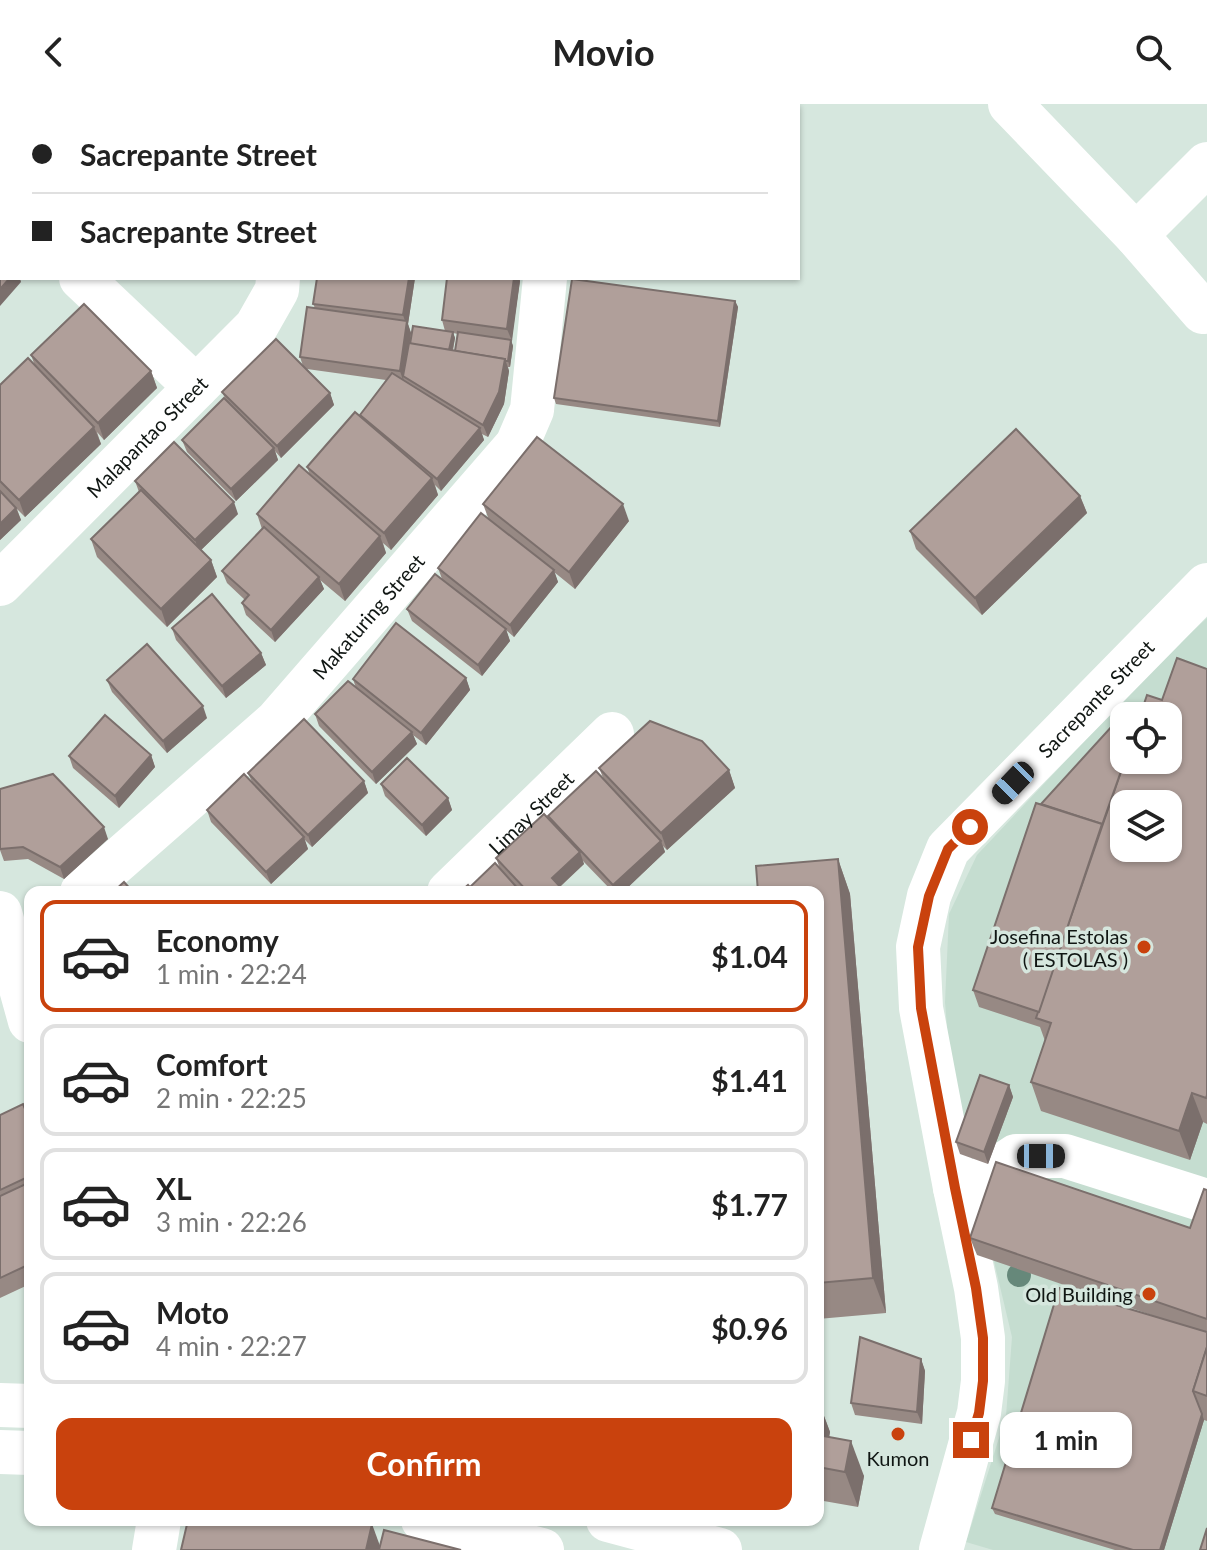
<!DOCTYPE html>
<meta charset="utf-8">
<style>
body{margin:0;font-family:Lato,sans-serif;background:#f6f6f6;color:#222;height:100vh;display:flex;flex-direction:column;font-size:30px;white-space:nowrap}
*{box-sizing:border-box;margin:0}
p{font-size:26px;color:#767676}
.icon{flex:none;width:44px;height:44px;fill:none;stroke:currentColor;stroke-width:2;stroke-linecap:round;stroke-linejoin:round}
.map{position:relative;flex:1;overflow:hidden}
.panel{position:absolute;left:24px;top:782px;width:800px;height:640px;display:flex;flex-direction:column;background:#fff;border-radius:16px;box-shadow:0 2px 6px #0004}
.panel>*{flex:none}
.top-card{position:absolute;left:0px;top:0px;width:800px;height:176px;box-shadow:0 2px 6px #0004;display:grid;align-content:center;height:176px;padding:0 32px;background:#fff}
.buttons{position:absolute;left:1110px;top:598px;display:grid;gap:16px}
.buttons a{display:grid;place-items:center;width:72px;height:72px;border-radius:16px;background:#fff;box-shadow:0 2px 6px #0004;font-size:40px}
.end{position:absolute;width:36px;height:36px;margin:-18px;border:10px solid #c9420d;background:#fff;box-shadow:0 0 0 4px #fff}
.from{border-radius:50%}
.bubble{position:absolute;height:56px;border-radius:16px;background:#fff;box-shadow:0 2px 6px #0004;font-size:26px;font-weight:700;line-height:56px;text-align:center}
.car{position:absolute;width:24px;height:48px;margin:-24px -12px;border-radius:10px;box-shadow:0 0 6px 2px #0007;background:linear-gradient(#222 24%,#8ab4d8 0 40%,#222 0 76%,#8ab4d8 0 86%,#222 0)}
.top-card b{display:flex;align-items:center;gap:28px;height:76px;font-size:30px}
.top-card b+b{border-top:2px solid #e0e0e0}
.top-card i{width:20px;height:20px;background:#222}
ul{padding:14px 0 0;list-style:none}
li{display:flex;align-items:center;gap:24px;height:112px;margin:0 16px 12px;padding:0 16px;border:4px solid #e0e0e0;border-radius:16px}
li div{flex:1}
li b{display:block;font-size:30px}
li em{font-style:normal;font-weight:700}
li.current{border-color:#c9420d}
li>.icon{width:72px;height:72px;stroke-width:1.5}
.action{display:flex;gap:16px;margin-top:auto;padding:16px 32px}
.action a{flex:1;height:92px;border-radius:16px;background:#c9420d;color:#fff;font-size:32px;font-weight:700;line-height:92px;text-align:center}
header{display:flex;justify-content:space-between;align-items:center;height:104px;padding:0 32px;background:#fff;font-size:36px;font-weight:700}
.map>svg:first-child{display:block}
</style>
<header><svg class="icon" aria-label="back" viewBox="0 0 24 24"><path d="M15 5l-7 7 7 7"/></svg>Movio<svg class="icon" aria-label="search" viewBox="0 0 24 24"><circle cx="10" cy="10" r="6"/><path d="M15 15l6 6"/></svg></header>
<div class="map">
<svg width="1207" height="1446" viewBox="0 0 1207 1446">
<rect width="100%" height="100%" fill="#d6e7de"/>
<path fill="#c5ddd0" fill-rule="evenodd" d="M1207,514V1446H993L966,1438L1006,1312L1012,1233L987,1128L957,1049L945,898L949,810L977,751L1157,560ZM1124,612H1168V656H1124ZM1124,700H1168V744H1124Z"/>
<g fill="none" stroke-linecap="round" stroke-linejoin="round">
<g stroke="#fff" stroke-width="44">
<polyline points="1010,0 1136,131 1203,208 1207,204"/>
<polyline points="298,2 298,0"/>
<polyline points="577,2 579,0"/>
<polyline points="0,104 2,105"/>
<polyline points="1136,131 1207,60"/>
<polyline points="81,174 196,283"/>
<path id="s1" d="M0,480L256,223L277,186L278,174"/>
<path id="s2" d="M82,788L277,617L517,341L532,306L545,174"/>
<path id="s3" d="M449,788L612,630"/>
<polyline points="0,809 30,917"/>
<polyline points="955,1084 974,1080 1016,1052 1065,1052 1207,1097"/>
<polyline points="154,1446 159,1416"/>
<path id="s4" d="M941,1446L979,1309L983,1277V1234L976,1184L955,1084L921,904L918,843L929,792L948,745L1207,481"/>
</g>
<g stroke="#fff" stroke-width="44">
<polyline points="0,1301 30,1302"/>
<polyline points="0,1348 30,1349"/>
<polyline points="423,1416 542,1446"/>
<polyline points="608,1416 720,1446"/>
</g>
</g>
<circle fill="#66887a" cx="1019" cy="1171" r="12"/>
<g fill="#978984" fill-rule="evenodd">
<polygon points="0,0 125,0 127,2 2,2 2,42 0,41"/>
<path d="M415,174L408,220L411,229L410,239L445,227L442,216L447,174H519L520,177L511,237L513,242L510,263H508L509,267L504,300L488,333L482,330L484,336L441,387L435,381L438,391L391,446L383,439L386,449L345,497L320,476L324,485L275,538L246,511L242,499L245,496L227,479L222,467L262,425L257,410L310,371L307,363L361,313L360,311L386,276L307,265L330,289L334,301L281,354L275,347L278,356L236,397L187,348L182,336L226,296L222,288L303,262L300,253L315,204L313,200ZM453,229L458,230L455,247H453L455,234Z"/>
<polygon points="735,197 738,203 720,323 556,300 554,294"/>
<polygon points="31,251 151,267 157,284 104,336 97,328 101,340 25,413 17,405 21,416 0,436 0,281 35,262"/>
<polygon points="135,377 238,410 201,446 211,456 217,473 167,523 97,453 91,435 139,388"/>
<polygon points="1080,392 1087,409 982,511 916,445 910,427"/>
<polygon points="483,400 629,417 575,485 554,468 558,478 514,533 506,526 510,537 482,572 412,517 407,505 442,475 438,464 489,416"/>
<polygon points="172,524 261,549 266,561 226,594 176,536"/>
<polygon points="1207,565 1207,1020 1203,1018 1190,1056 1041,1007 1031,978 1045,937 1040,923 979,903 973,886 1041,700 1124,656 1162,596"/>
<polygon points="466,574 470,586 426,641 413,631 417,640 376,680 319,622 315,610 356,584 353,575"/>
<polygon points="107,576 207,614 167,649 112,588"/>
<polygon points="151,651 155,663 119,704 73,664 69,652"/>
<polygon points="599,664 729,666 735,684 667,746 663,742 665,748 623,788 613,788 582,756 584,760 560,783 565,788 460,788 500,765 496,754 550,716 548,712 604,676"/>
<polygon points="248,669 364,677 368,689 312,743 304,735 308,745 271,780 211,718 207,706 252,678"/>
<polygon points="381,680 448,694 452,706 426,732 385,692"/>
<polygon points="0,685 108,735 64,775 28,755 4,757 0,746"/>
<polygon points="838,755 850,790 886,1209 818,1215 818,788"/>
<polygon points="1009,981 1013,993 988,1060 960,1050 956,1038"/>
<polygon points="0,1011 30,1017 30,1180 0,1194"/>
<polygon points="1207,1086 1207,1317 1204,1316 1164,1446 1115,1446 995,1410 992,1404 1163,1215 977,1151 970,1134 1190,1124"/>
<polygon points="921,1255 925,1267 922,1320 855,1311 851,1299"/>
<polygon points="818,1296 830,1328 829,1333 864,1372 858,1403 818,1396"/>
</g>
<g fill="#7b6f6c">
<polygon points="511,0 525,0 523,2 510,2"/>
<polygon points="10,174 20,174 21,178 0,202 0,185"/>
<polygon points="409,174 415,174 408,220 411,229 405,273 403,272 404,279 400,267 406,220 403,211"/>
<polygon points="514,174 519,174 520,177 512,237 507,225"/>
<polygon points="735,197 738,203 720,323 718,317"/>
<polygon points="453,228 455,234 451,253 449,247"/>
<polygon points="511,236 513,242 510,263 508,257"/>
<polygon points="505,255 509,267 504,300 488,333 483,321"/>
<polygon points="151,267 157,284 104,336 98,319"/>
<polygon points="330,289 334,301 281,354 277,342"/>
<polygon points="94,323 101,340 25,413 19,396"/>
<polygon points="480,324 484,336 441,387 437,375"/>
<polygon points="274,344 278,356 236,397 231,385"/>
<polygon points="432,374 438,391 391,446 384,429"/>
<polygon points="1080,392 1087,409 982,511 975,494"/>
<polygon points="234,398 238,410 199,448 195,436"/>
<polygon points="623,400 629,417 575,485 569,468"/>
<polygon points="16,404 21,416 0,436 0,420"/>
<polygon points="380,432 386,449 345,497 339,480"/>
<polygon points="211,456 217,473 167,523 161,505"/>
<polygon points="554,466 558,478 514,533 510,521"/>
<polygon points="319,473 324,485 275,538 271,526"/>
<polygon points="506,525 510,537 482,572 478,561"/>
<polygon points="261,549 266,561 226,594 222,582"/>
<polygon points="466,574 470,586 426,641 421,629"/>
<polygon points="203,602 207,614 167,649 163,637"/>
<polygon points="412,628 417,640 376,680 372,668"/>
<polygon points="151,651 155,663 119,704 115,692"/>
<polygon points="729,666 735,684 667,746 661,729"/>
<polygon points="364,677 368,689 312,743 308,731"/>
<polygon points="448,694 452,706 426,732 422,721"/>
<polygon points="104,723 108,735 64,775 60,763"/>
<polygon points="304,733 308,745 271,780 266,768"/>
<polygon points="661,737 665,748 623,788 616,788 613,781"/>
<polygon points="580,748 584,760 556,786 552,774"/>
<polygon points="838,755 850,790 886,1209 873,1174"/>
<polygon points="1009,981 1013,993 988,1060 984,1048"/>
<polygon points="1192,989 1203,1018 1190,1056 1179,1027"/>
<polygon points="921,1255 925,1267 922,1320 917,1308"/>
<polygon points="818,1296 830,1328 823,1365 818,1351"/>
<polygon points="1202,1310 1204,1316 1164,1446 1160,1446"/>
<polygon points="851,1337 864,1372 858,1403 845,1368"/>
<polygon points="372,1420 380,1442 380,1446 366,1446"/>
</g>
<g fill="#b09f9a" stroke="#7b6f6c" stroke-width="2" fill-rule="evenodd">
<polygon points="0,0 56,0 59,2 2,2 2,34 0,32"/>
<polygon points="64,0 77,0 76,2 67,2"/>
<polygon points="88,0 125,0 127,2 86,2"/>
<polygon points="166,0 253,0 252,2 166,2"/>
<polygon points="493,0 511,0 510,2 495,2"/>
<polygon points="0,152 2,154 2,174 10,174 0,185"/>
<polygon points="317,174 409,174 403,211 313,200"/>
<polygon points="447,174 514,174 507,225 442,216"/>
<polygon points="572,175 735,197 718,317 554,294"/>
<polygon points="84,200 151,267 98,319 31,251"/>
<polygon points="307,203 407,217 400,267 300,253"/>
<polygon points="413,222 453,228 449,246 410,240"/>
<polygon points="458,228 511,236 508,257 505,257 505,255 455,247"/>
<polygon points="276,235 330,289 277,342 222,288"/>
<polygon points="409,239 505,255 499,288 483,321 403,272"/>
<polygon points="28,254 94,323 19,396 0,377 0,281"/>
<polygon points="392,269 480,324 437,375 360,311"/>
<polygon points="224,294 274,344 231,385 182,336"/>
<polygon points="355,308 432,374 384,429 307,363"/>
<polygon points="1016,325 1080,392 975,494 910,427"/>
<polygon points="537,333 623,400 569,468 483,400"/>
<polygon points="174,338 234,398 195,436 135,377"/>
<polygon points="299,361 380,432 339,480 257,410"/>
<polygon points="141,386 211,456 161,505 91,435"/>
<polygon points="0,387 16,404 0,420"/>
<polygon points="481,409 554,466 510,521 438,464"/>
<polygon points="264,423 319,473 271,526 242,499 249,491 222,467"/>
<polygon points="435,470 506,525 478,561 407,505"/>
<polygon points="212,490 261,549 222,582 172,524"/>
<polygon points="396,519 466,574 421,629 353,575"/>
<polygon points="147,540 203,602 163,637 107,576"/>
<path d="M1177,554L1207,565V991L1206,994L1192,989L1179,1027L1031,978L1051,919L1036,914L1125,656H1168V612H1140L1147,591L1162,596ZM1124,700H1168V744H1124Z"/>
<polygon points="348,577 412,628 372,668 315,610"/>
<polygon points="1124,609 1132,612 1124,612 1125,656 1102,721 1102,720 1041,700"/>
<polygon points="105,611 151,651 115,692 69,652"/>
<polygon points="304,615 364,677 308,731 248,669"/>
<polygon points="650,617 702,637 729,666 661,729 599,664"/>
<polygon points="407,654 448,694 422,721 381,680"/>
<polygon points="596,667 661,737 613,781 548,712"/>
<polygon points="53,670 104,723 60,763 23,743 0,745 0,685"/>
<polygon points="244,670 304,733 266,768 207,706"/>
<polygon points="1036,699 1102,720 1039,908 973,886"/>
<polygon points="544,710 580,748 552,774 565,788 528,788 496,754"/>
<polygon points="838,755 873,1174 818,1179 818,788 758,788 756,762"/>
<polygon points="495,759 520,787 519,788 474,788 470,783"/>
<polygon points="124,778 133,788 113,788"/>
<polygon points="468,781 474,788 460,788"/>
<polygon points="980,971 1009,981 984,1048 956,1038"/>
<polygon points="23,1000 30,1017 30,1072 0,1086 0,1011"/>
<polygon points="996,1058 1190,1124 1204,1085 1207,1086 1207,1215 970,1134"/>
<polygon points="30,1078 30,1160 0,1174 0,1092"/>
<polygon points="1059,1184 1207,1228 1207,1243 1193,1287 1202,1310 1160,1446 1133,1446 992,1404"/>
<polygon points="860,1233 921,1255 917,1308 851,1299"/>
<polygon points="1207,1243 1207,1292 1193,1287"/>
<polygon points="818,1331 851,1337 845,1368 818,1363"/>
<polygon points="188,1416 353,1416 372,1420 366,1446 181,1446"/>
<polygon points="1207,1424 1207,1446 1200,1446"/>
<polygon points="384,1426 461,1446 379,1446"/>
</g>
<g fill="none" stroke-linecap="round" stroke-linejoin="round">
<polyline stroke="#c9420d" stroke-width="10" points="970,723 948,745 929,792 918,843 921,904 955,1084 976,1184 983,1234 983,1277 979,1309 971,1336"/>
</g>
<g fill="#c9420d" stroke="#d6e7de" stroke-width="3">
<circle cx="1144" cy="843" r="8"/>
<circle cx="1149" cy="1190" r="8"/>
<circle cx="898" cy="1330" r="8"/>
</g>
<g text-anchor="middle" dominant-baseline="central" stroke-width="7" stroke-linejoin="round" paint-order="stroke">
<g font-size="20" fill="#101613" stroke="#d6e7de">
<text stroke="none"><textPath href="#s1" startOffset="208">Malapantao Street</textPath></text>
<text stroke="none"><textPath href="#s2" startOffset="398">Makaturing Street</textPath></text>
<text stroke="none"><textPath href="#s4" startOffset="928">Sacrepante Street</textPath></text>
<text stroke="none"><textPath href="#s3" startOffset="114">Limay Street</textPath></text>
</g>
<g font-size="20" fill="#101613" stroke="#d6e7de" text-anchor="end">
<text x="1128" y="832">Josefina Estolas<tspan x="1128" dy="23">( ESTOLAS )</tspan></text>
<text x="1133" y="1190">Old Building</text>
<text x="898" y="1354" text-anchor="middle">Kumon</text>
</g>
</g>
</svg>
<div class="buttons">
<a><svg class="icon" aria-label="locate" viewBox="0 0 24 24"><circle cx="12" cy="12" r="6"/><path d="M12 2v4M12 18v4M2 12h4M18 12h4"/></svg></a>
<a><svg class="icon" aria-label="layers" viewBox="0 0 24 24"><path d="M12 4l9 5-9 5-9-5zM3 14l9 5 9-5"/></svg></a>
</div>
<i class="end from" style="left:970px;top:723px"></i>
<i class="end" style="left:971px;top:1336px"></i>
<div class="bubble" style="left:1000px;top:1308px;width:132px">1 min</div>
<i class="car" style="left:1013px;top:679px;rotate:224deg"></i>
<i class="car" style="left:1041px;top:1052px;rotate:90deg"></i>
<div class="top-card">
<b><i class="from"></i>Sacrepante Street</b>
<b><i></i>Sacrepante Street</b>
</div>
<section class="panel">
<ul>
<li class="current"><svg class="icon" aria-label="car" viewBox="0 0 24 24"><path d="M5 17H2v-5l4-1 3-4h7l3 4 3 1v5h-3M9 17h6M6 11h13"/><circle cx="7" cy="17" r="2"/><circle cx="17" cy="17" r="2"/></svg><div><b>Economy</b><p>1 min · 22:24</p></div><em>$1.04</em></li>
<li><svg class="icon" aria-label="car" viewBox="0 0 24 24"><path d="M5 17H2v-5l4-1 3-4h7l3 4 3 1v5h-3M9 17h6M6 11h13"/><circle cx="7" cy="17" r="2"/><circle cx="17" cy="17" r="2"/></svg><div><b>Comfort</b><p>2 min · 22:25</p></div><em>$1.41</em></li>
<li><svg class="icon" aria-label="car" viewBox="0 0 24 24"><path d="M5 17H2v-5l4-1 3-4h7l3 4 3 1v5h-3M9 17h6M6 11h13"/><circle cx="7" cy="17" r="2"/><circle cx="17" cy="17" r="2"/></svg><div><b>XL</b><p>3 min · 22:26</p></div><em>$1.77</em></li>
<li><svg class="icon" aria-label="car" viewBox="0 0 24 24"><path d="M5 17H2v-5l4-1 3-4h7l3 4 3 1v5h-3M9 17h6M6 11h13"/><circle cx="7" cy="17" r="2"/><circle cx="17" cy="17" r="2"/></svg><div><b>Moto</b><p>4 min · 22:27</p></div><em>$0.96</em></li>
</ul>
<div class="action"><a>Confirm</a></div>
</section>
</div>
